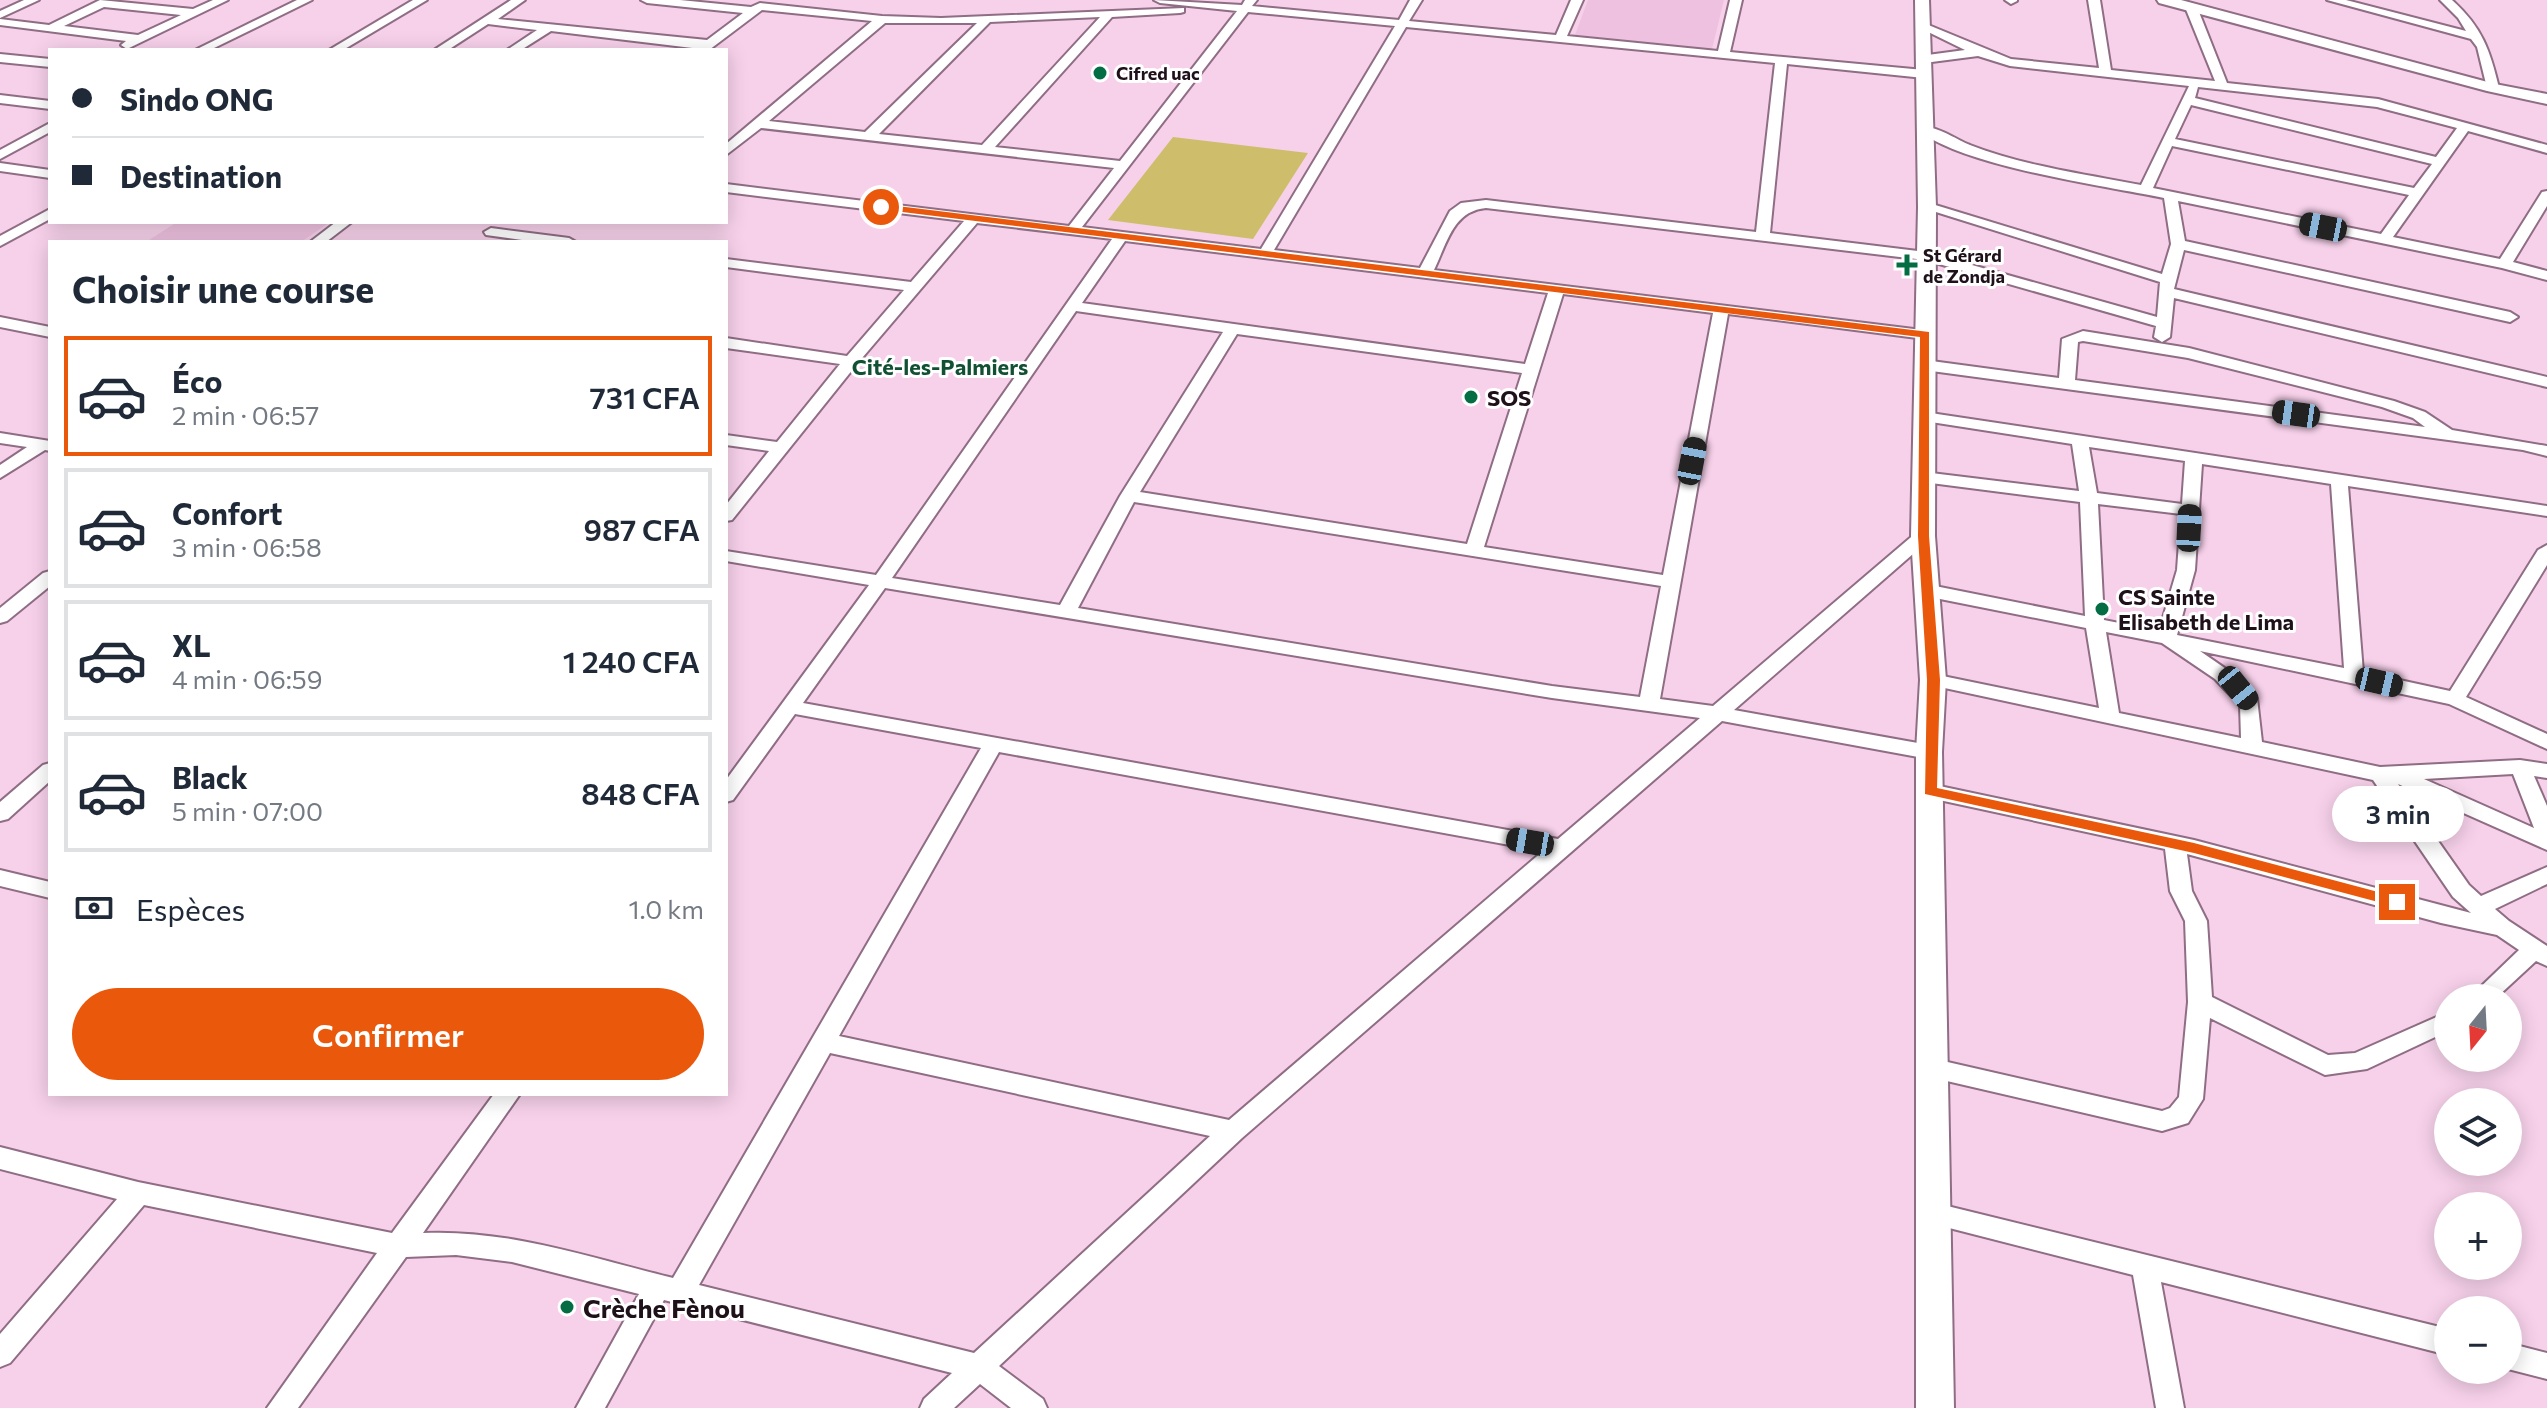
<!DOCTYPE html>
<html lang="fr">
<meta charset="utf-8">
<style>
body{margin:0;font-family:Commissioner,sans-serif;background:#f6f6f7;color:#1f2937;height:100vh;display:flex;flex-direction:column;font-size:30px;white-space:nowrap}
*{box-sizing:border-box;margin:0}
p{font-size:26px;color:#747a83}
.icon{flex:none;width:44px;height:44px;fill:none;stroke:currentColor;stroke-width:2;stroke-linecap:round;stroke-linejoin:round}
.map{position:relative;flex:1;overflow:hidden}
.drawer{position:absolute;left:48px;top:240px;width:680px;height:856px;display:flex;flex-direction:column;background:#fff;border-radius:0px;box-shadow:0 4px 20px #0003}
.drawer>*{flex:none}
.hud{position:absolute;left:48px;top:48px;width:680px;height:176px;border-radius:0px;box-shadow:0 4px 20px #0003;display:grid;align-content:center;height:176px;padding:0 24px;background:#fff}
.needle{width:52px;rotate:198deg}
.fabs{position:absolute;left:2434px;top:984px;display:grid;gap:16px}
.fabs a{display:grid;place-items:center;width:88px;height:88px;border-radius:50%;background:#fff;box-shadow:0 4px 20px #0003;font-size:40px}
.end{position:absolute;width:36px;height:36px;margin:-18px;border:10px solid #ea580c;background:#fff;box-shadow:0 0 0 4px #fff}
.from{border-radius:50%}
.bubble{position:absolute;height:56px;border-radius:28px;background:#fff;box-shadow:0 4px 20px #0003;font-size:26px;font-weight:600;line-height:56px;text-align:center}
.car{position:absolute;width:24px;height:48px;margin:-24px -12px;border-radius:10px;box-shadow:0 0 6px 2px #0007;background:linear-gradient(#222 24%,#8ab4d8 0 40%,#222 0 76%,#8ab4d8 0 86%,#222 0)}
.hud b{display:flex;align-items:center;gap:28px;height:76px;font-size:30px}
.hud b+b{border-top:2px solid #e0e1e3}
.hud i{width:20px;height:20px;background:#1f2937}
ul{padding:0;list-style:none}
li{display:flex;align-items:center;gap:24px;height:120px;margin:0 16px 12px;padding:0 8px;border:4px solid #e0e1e3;border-radius:0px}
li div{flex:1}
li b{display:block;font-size:30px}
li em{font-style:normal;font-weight:600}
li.selected{border-color:#ea580c}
li>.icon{width:72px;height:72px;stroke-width:1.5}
h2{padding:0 24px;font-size:36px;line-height:96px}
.pay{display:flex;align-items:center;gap:20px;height:88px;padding:0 24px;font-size:30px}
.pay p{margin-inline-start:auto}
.cta{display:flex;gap:16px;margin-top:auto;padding:16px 24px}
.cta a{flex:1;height:92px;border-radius:48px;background:#ea580c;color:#fff;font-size:32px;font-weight:600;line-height:92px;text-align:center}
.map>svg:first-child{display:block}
</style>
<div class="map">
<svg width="2547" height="1408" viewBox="0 0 2547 1408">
<rect width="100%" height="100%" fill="#f7d1ea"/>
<g fill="#eec1e0">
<polygon points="1588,0 1724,0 1712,49 1575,35"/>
<polygon points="177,222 330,222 301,242 146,242"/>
</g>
<polygon fill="#cebe6b" points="1173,137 1308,153 1253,239 1108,220"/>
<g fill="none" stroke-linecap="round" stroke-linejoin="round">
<g stroke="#8f6d84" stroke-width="4">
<g id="minor">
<polygon points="24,0 39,0 0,18 0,11"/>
<path d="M100,0L193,9L213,0H228L127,49L121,45L126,41L0,25V19L49,25ZM104,7L181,15L138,35L64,26Z"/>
<polygon points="297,0 312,0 210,50 195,50"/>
<polygon points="413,0 427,0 343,50 329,50"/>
<path d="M511,0H525L498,19L707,40L743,13L647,3L641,0H680L751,7L760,3L882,16L941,18L1184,8V12L1180,13L1112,17L995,147L1120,161L1237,11L1160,3L1154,0L1242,5L1245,0H1257L1252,6L1399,20L1410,0H1422L1409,21L1556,35L1571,0H1583L1567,36L1718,51L1730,0H1742L1730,52L1924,70L1930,74L1924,78L1787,64L1770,233L1926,252L2157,317L2160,282L1920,207L1932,204L2162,274L2171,244L2164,198C2106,186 1960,166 1919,130C1931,121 1956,140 1970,145C2024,166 2084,174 2141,185L2189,86L2010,66L1978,56L1924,63L1918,59L1920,56L1965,50L1916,26L1926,24L2011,59L2099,68L2088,0H2100L2111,70L2215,81L2185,7L2191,4L2197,7L2227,83L2378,99L2547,145V153L2468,131L2393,237L2500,259L2542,192L2547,191V206L2513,262L2547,271V280L2502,268L2178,201L2185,241L2510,312L2518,317L2510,322L2184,250L2174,289L2547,377V387L2174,298L2170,337L2162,342L2154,337L2156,326L1925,260L1486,208C1453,211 1447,243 1434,270L1930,331V337L1925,339L1728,314L1660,699L1713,706L1917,532L1923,531L1932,536L1929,540L1734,710L1929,745L1936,747L1939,752L1936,757L1929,759L1722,721L1242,1138L999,1366L1043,1399L1047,1408H1011L980,1384L954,1408H920L924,1399L952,1373L664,1300L605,1408H576L639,1294L512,1262L456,1255L406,1257L298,1408H267L377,1253L144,1205L10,1363L0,1367V1334L117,1199L0,1169V1147L138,1182L392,1233L494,1094H520L423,1233C508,1229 591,1258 673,1278L981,748L795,714L733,800L726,802V780L869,585L726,561V551L876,575L1112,239L977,223L857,364L732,520L726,521V505L769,451L726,445V435L777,442L840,364L726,348V338L847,356L904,290L726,267V259L911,282L964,221L726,192V184L1069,226L1114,168L761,128L726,155V144L872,21L762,10L709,50L551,31L521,50H507L537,30L488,24L448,50H434ZM1248,12L1395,26L1261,249L1082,227ZM1100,17L982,145L879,134L990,22ZM885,23H977L865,132L769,121ZM1406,27L1775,63L1756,232L1486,200L1461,203L1450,211L1420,268L1274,250ZM2198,87L2377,107L2457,128L2436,157L2195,98ZM2191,105L2432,164L2414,188L2175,139ZM2172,146L2409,195L2381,234L2153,188ZM1125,241L1548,293L1525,364L1082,303ZM1563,294L1713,313L1663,575L1484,547ZM1076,311L1223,332L1120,496L1060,605L892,578ZM1237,334L1522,373L1467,544L1140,492ZM1134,502L1661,586L1640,697L1552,686L1078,608ZM885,588L1552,698L1700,718L1558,839L803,703ZM999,752L1543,851L1229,1120L839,1036ZM830,1053L1210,1136L974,1353L699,1285Z"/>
<polygon points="2005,0 2017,0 2017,1 2011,4"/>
<path d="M2327,0H2346L2466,31L2458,18L2440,0H2452C2482,27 2490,50 2499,88L2493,92L2487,88L2477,47L2471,39Z"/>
<polygon points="0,54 50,59 50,67 0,62"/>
<polygon points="0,95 50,101 50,109 0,103"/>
<polygon points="50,123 50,132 0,159 0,150"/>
<polygon points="0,163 50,170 50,178 0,171"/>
<polygon points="50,209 50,219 0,246 0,236"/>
<polygon points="336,222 352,222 326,242 310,242"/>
<polygon points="491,228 569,238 576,242 536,242 486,235 484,232"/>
<polygon points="0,317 50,327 50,337 0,327"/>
<path d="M2083,331L2189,348L2394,401L2425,412L2452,430L2547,446V456L2523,450L1924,370L1916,365L1924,360L2059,378L2062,339ZM2083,341L2188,358L2382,407L2413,418L2425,427L2075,380L2078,342Z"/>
<path d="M1924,412L2547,506V516L2348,486L2363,672L2450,691L2538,550L2547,545V565L2466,697L2547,734V749L2449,704L2200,651L2229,671L2257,698L2262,742L2380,767L2520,760L2547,764V778L2534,776L2547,806V850L2398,784L2469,885L2481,896L2547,867V884L2495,909L2509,921L2547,946V966L2536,961L2496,998H2469L2519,950L2497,935L2441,923L2187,854L2192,891L2207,921L2212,997L2328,1055L2355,1053L2448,1012V1031L2367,1069L2325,1075L2210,1018L2203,1099L2188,1123L2162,1131L1921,1075L1918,1068L1921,1061L1930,1058L2162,1111L2170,1108L2179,1097L2188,1002L2185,921L2170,891L2165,849L1930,798L1923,796L1919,791L1923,786L1930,784L2194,840L2471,913L2453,897L2373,780L1926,684L1923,680L1933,674L2099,708L2086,628L1925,596L1916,590L1925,584L2085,616L2080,502L1923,482L1914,477L1923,472L2079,491L2072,444L1918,420L1916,417ZM2089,447L2185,461L2182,504L2097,493ZM2202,464L2331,484L2344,668L2177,635L2195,570ZM2098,504L2181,514L2177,570L2159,631L2104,620ZM2106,632L2162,643L2215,679L2240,705L2241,738L2119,713ZM2513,774L2534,828L2424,779Z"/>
<polygon points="0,433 50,441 50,451 45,450 0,478 0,465 27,447 0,443"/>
<polygon points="50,571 50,586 7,621 0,623 0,608 43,573"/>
<polygon points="50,763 50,781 8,819 0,821 0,802 43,765"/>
<polygon points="0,870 50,882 50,898 0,886"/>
<polygon points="1931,1202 2448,1329 2448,1355 2161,1282 2184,1408 2156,1408 2133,1275 1922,1221 1918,1213 1922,1205"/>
<polygon points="2508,1343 2547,1353 2547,1379 2508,1369"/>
</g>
</g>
<g stroke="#8f6d84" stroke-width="4">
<g id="tertiary">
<polygon points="1915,0 1929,0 1936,207 1935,536 1946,680 1942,752 1954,1408 1916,1408 1916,752 1920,680 1911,536 1918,207"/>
<polygon points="2157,0 2181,0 2495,84 2547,94 2547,104 2487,91 2159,3"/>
</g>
</g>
<use href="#minor" fill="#fff" fill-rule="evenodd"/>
<use href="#tertiary" fill="#fff" fill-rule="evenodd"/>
</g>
<polygon fill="#ea580c" points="881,204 1929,332 1929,536 1940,680 1937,788 2194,843 2397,897 2404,902 2397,907 2194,853 1925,794 1927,680 1918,536 1920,337 878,209"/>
<g fill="#056d43" stroke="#fff" stroke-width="3">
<circle cx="1100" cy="73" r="8"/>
<path d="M1903 253h8v8h8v8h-8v8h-8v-8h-8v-8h8z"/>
<circle cx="1471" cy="397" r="8"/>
<circle cx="2102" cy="609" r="8"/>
<circle cx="567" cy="1307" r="8"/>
</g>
<g text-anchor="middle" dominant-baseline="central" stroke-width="6" stroke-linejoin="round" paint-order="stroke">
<g font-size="18" font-weight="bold" fill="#1e111a" stroke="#fff" text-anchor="start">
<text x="1116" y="73">Cifred uac</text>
<text x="1923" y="255">St Gérard<tspan x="1923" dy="21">de Zondja</tspan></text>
</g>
<g font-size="22" font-weight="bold" fill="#115033" stroke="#fff">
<text x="940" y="366">Cité-les-Palmiers</text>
</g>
<g font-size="22" font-weight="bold" fill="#1e111a" stroke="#fff" text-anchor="start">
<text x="1487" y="397">SOS</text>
<text x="2118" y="596">CS Sainte<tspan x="2118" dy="25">Elisabeth de Lima</tspan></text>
</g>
<g font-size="26" font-weight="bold" fill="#1e111a" stroke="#fff" text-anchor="start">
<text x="583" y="1307">Crèche Fènou</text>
</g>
</g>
</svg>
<div class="fabs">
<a><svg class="needle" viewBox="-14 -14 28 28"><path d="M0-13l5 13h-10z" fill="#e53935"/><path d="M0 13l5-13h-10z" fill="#747a83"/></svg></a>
<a><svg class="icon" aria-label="layers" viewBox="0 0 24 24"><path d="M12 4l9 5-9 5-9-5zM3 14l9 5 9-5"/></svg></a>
<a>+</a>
<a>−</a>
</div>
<i class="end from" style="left:881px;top:207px"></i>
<i class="end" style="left:2397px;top:902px"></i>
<div class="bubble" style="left:2332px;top:786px;width:132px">3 min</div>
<i class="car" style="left:2323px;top:227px;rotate:281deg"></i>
<i class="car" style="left:2296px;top:414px;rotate:278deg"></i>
<i class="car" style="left:1692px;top:461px;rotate:11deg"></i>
<i class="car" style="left:2189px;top:528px;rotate:3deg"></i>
<i class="car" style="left:2379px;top:682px;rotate:103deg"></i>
<i class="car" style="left:2238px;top:688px;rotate:141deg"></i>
<i class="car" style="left:1530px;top:842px;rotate:280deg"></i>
<div class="hud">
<b><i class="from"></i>Sindo ONG</b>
<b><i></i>Destination</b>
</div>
<section class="drawer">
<h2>Choisir une course</h2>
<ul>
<li class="selected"><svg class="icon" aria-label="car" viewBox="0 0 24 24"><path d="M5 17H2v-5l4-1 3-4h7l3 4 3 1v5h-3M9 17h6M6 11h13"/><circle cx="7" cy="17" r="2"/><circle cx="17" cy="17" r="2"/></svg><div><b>Éco</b><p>2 min · 06:57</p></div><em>731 CFA</em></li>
<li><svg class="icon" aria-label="car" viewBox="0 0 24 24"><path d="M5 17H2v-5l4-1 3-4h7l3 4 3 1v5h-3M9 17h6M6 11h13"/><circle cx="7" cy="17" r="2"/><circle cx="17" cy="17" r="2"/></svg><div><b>Confort</b><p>3 min · 06:58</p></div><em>987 CFA</em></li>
<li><svg class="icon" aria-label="car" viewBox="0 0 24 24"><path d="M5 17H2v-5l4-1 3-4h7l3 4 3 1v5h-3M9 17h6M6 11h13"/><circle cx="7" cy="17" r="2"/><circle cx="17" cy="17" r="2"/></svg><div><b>XL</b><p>4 min · 06:59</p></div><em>1 240 CFA</em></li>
<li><svg class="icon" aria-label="car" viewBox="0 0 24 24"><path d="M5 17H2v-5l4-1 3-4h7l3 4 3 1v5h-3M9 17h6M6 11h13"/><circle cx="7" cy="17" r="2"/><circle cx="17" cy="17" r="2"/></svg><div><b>Black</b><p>5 min · 07:00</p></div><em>848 CFA</em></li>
</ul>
<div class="pay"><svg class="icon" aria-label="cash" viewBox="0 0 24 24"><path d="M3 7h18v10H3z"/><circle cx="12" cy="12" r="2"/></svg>Espèces<p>1.0 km</p></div>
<div class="cta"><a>Confirmer</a></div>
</section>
</div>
